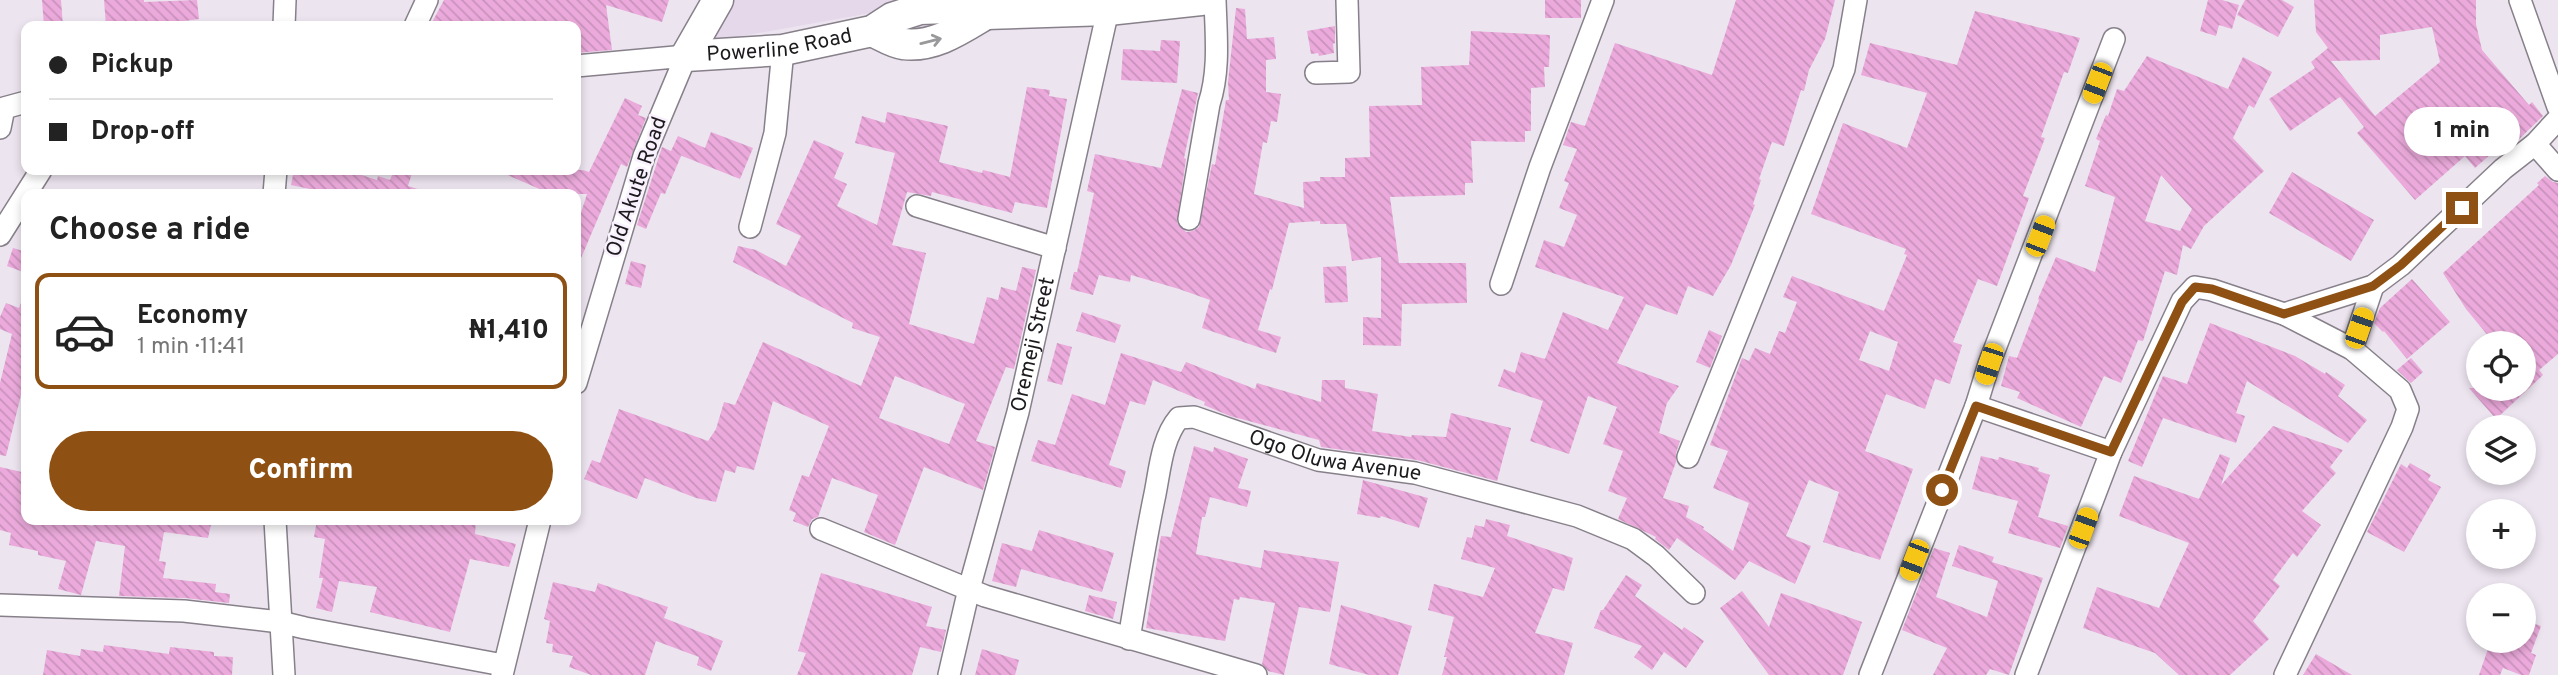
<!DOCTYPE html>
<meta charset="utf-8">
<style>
body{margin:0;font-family:Overpass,sans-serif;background:#f2f2f2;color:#222;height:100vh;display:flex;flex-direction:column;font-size:26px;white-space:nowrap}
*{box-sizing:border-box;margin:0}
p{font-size:23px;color:#767676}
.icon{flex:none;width:38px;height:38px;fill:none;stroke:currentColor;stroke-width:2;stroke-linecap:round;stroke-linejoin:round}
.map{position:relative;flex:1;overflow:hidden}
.drawer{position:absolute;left:21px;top:189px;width:560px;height:336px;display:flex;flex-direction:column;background:#fff;border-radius:14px;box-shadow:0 4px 10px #0003}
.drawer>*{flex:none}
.guide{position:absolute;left:21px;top:21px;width:560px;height:154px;border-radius:14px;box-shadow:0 4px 10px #0003;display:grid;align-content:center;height:154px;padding:0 28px;background:#fff}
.tools{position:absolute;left:2466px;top:331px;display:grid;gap:14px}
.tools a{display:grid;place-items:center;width:70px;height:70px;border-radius:50%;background:#fff;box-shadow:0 4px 10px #0003;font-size:35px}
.end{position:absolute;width:32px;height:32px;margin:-16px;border:9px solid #8e5113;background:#fff;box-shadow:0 0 0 4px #fff}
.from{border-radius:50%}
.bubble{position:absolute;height:49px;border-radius:24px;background:#fff;box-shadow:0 4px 10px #0003;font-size:23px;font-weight:800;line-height:49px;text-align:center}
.car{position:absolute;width:21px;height:42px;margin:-21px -10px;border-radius:9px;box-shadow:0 0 5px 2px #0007;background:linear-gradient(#f5c518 24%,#345 0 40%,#f5c518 0 76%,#345 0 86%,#f5c518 0)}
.guide b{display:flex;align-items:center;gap:24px;height:66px;font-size:26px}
.guide b+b{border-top:2px solid #e0e0e0}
.guide i{width:18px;height:18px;background:#222}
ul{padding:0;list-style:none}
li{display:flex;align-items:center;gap:21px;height:116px;margin:0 14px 10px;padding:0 14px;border:4px solid transparent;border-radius:14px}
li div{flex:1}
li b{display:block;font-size:26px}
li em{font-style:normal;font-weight:800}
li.selected{border-color:#8e5113}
li>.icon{width:63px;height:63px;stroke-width:1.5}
h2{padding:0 28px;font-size:32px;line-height:84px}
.primary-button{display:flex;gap:14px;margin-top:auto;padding:14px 28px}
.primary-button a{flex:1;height:80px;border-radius:42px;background:#8e5113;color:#fff;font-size:28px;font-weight:800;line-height:80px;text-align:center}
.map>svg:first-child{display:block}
</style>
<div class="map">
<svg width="2558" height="675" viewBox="0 0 2558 675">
<defs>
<pattern id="building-back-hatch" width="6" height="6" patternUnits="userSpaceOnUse" patternTransform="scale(1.75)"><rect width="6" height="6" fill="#ebaadb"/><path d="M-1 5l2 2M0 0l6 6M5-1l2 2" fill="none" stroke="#c992bc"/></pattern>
</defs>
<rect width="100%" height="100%" fill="#ece4ef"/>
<polygon fill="#e4d8ea" points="728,0 943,0 703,43"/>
<g fill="url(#building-back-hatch)" fill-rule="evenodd">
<polygon points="42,0 61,0 63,26 44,26"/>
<polygon points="104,0 144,0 144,2 197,0 199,19 170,23 171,26 106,26"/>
<polygon points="444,0 669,0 662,22 606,5 612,50 576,53 576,26 430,26"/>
<rect x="1545" y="0" width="36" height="18"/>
<path d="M1736,0H1835L1825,39L1809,70L1804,91L1801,90L1784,146L1772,142L1759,179L1761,180L1753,204L1755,205L1731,265L1713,296L1688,286L1677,315L1646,304L1617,363L1679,386L1667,403L1659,433L1680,441L1676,453V462L1663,498L1689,506L1686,517L1704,527L1703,529L1733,551L1749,503L1713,488L1728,451L1710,445L1742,358L1749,361L1755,348L1770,354L1779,331L1785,333L1797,302L1783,297L1792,276L1884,311L1907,255L1904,254L1906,249L1811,214L1843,123L1907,148L1927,93L1861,75L1870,43L1957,65L1975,11L2080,38L2068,73L2064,72L2041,137L2045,138L2023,196L2029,198L1997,286L1978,279L1953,342L1962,345L1950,384L1935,379L1925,409L1886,394L1865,451L1913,469L1880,560L1823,542L1839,492L1809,480L1786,536L1811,546L1795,584L1749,561L1735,580L1677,538L1669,550L1655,539L1656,537L1618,519L1627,498L1608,491L1623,451L1603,444L1617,407L1588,396L1569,454L1530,441L1543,401L1498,386L1504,369L1515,373L1521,352L1545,359L1563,312L1608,330L1624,297L1535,267L1544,240L1564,247L1577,215L1559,208L1569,183L1564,181L1577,149L1563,145L1571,122L1585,126L1615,43L1712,75ZM1870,331L1898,342L1889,371L1859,360Z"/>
<polygon points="2208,0 2222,0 2239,5 2232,29 2219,25 2216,36 2200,31"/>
<polygon points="2245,0 2282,0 2294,7 2278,37 2237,15"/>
<path d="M2314,0H2476V24L2482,50L2529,105L2532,102L2543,116L2513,145L2508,139L2475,168L2465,156L2415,200L2357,133L2364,127L2340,97L2290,131L2269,99L2315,68L2311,62L2328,48L2316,32ZM2432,27L2440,62L2375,116L2331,61L2380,60V35Z"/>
<polygon points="1236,8 1245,9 1247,39 1274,37 1276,59 1266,60 1266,92 1281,94 1277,122 1271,121 1267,143 1263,142 1254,194 1304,208 1303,182 1320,181 1320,177 1345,177 1345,158 1370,157 1369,106 1422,105 1421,67 1469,65 1471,31 1550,35 1549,67 1544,67 1545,87 1531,88 1531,131 1525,131 1525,142 1471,141 1473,183 1465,183 1465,195 1390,197 1399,263 1466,263 1467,303 1402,304 1401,346 1363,345 1363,317 1381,318 1381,257 1352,261 1346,224 1320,224 1320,221 1289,223 1272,290 1270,289 1258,330 1281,337 1276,353 1202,328 1210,300 1179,289 1131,275 1130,282 1099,275 1093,295 1070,289 1074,272 1077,272 1086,232 1094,193 1087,191 1095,154 1161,168 1182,89 1198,93 1184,158 1186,159 1177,223 1186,232 1193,231 1199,227 1212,164 1215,165 1226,100 1229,100 1228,82"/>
<polygon points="1335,26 1335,43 1333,44 1334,53 1319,56 1318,53 1311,54 1307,31"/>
<polygon points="1161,40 1180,41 1177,83 1121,80 1123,49 1160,51"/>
<path d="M2147,56L2228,89L2243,57L2272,72L2254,108L2249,105L2233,138L2264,171L2204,226L2191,249L2183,245L2177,275L2165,271L2143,341L2138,340L2121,383L2104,376L2081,427L2017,398L2020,392L2001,386L2009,356L2017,358L2039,300L2038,299L2056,257L2095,272L2115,197L2085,186L2100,141L2096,139L2106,115L2108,116L2117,89L2124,91ZM2161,175L2192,209L2180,231L2145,221Z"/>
<path d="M1027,87L1050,90L1049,96L1067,99L1047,208L1015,202L1012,213L932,192L931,196L907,192L892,245L926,253L909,324L974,344L987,297L998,300L1001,287L1016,291L1022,267L1036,270L1014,369L1006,367L976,441L995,447L983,490L924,467L895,545L864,532L878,495L832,478L818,517L812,519L808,527L793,521L796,513L789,510L802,475L809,477L829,426L773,401L754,470L737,466L735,473L725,470L716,502L696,498L645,478L637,499L584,479L592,460L600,463L619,409L708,441L716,429L724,402L735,405L763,342L861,386L880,337L852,328L853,323L733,262L738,246L756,250L786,266L801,236L776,224L814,140L844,153L834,178L847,184L837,206L877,225L895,153L855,143L862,116L885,123L887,112L948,126L939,162L982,173L983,170L1010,177ZM895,376L965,404L949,444L879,418Z"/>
<polygon points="625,98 642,106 638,115 646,118 627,167 621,164 576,270 576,228 587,194 551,194 496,170 583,170 589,172"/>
<polygon points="711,132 753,148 740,179 677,154 681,156 665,194 661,193 646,229 637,225 662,147 671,151 678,136 705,148"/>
<polygon points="294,170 346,170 377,180 378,176 390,180 394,170 413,170 408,186 424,191 423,194 334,194 291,185"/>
<polygon points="2292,172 2374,220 2351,261 2269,213"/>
<polygon points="2545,176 2553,182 2558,183 2558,354 2539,370 2543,375 2496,419 2469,388 2524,388 2524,343 2494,343 2466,309 2443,273 2539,185 2537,183"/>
<polygon points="13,248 26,252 26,273 7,266"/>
<polygon points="631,261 646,265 641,288 625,284"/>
<polygon points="1346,266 1348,302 1325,303 1323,267"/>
<polygon points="2412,279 2450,322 2407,359 2384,331 2383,332 2374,323 2380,308"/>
<polygon points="6,303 19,308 21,303 26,303 26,388 23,387 6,456 0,455 0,383 12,334 0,329 0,317"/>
<polygon points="1082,312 1121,325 1115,343 1076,331"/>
<polygon points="2210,323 2295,356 2325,374 2326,372 2345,385 2338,396 2367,420 2348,443 2247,381 2236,413 2245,416 2236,443 2163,418 2142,467 2128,461 2163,376 2187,384"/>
<polygon points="1709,330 1722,336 1710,368 1696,362"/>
<polygon points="1057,343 1072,347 1062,385 1047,381"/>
<polygon points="1121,353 1181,372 1186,362 1255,389 1257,383 1321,402 1322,380 1345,380 1345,388 1378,394 1372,431 1411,437 1412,435 1446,437 1451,413 1511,428 1497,481 1417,460 1321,447 1319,440 1230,416 1204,405 1205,402 1153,380 1145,405 1130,401 1109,465 1126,471 1121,488 1031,461 1038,440 1055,445 1072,394 1105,405"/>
<polygon points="2411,358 2423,372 2411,383 2397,370"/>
<polygon points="2273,426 2343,450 2330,467 2336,473 2302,511 2321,525 2297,557 2293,553 2273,580 2280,586 2253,621 2269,639 2230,675 2179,675 2155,653 2083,628 2097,587 2159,608 2189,543 2119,516 2134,476 2199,499 2220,454 2230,458 2221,485"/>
<polygon points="1194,446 1213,452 1214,447 1248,459 1238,488 1251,491 1247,507 1210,497 1205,517 1202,517 1196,554 1261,568 1264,550 1339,562 1330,612 1299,607 1284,675 1268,671 1262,664 1275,603 1240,597 1239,600 1234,599 1225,641 1146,628 1161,536 1171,537"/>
<polygon points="1981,456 1998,460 1999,457 2039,468 2038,471 2050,475 2038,517 2068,526 2060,548 2008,533 2018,501 1972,489"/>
<polygon points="2410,463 2431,475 2428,480 2441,487 2404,552 2367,532 2401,464 2407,468"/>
<polygon points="0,467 26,473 26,520 58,520 93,526 94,520 212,520 208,538 164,532 159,561 166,562 163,578 216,584 215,592 230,594 229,603 185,598 119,596 125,546 96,541 81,595 58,589 66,561 38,555 38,551 9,545 11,533 0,530"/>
<polygon points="1363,480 1428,498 1419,528 1381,516 1380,518 1357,514"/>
<polygon points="1486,519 1510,525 1507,536 1573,558 1564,591 1553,588 1535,633 1573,643 1564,675 1442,675 1447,657 1444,657 1454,617 1428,610 1434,584 1483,597 1495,568 1461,559 1467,537 1472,538 1475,525 1484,527"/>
<polygon points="317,520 476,520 475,534 516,544 509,567 470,559 450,632 370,612 377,587 339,581 332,612 316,608 323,578 319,578 325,539 314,537"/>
<polygon points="1039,530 1114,553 1102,592 1021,569 1016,587 992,581 1002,543 1032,551"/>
<polygon points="1959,545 1994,557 1992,562 2043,578 2009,675 1990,669 1986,675 1933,675 1947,648 1902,630 1934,548 1950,553 1936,597 1987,617 1998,581 1952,566"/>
<polygon points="821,573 932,607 926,626 946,630 941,652 920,647 912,675 797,675 806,653 798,651"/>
<polygon points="1626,575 1642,585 1635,596 1682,630 1684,627 1704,641 1686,668 1664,652 1652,670 1634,657 1642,646 1594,628 1601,610 1603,610"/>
<polygon points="553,582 595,592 598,583 668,607 664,618 723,641 711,671 697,665 699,657 656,641 645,675 591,675 569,667 573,656 552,652 553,644 546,643 550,621 544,619"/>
<polygon points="1742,591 1769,627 1781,593 1862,622 1843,675 1769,675 1720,608"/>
<polygon points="1089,595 1117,602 1113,619 1085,611"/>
<polygon points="1341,605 1412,626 1398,675 1369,675 1329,664"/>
<polygon points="2524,620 2541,626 2531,653 2536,655 2529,675 2521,675 2503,668 2500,675 2479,675 2491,640 2524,640"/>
<polygon points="104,645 169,654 170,647 214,652 214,656 233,657 232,675 43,675 47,650 80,656 81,649 103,652"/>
<polygon points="982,649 1019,660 1015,675 975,675"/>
<polygon points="2316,654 2352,675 2303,675"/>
</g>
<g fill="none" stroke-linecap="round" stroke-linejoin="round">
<g stroke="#87808a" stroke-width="24">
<g id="street">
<polyline points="2520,0 2558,107"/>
<polyline points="284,26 285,0"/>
<polyline points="415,26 427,0"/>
<polyline points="576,66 686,56 644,156 576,383"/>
<polyline points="1316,73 1349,72 1347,0"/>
<polyline points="0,128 4,108 26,102"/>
<polyline points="2535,144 2558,170"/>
<polyline points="274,194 276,170"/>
<polyline points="917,206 1055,248"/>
<path d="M1189,219L1209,104C1220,70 1216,35 1215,0"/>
<polyline points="750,227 775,133 783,50"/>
<polyline points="0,235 41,170"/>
<polyline points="1501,284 1540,167 1603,0"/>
<polyline points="2284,314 2373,286 2401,265 2503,169 2535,144 2558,119"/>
<polyline points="2352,349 2373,286"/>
<polyline points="1976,406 2111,452"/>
<polyline points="1688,457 1844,69 1856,0"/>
<polyline points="275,520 284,675"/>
<polyline points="821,529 985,596 1256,675"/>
<polyline points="0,605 184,611 280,622 305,628 503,665"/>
<path id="s1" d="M1129,639C1137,591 1145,542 1155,494C1160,469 1162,438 1179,418L1194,417L1318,460L1415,473L1577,516L1633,539L1656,556L1694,593"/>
<polyline points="502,675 540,520"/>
<path id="s2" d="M949,675L969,589L1018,412L1108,10"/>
<polyline points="1870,675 1976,406 1989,364 2114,39"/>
<polyline points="2026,675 2111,452 2182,301 2195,287 2212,290 2284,314 2352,349 2400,390 2408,409 2402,427 2285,675"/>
</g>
</g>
<g stroke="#87808a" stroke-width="33">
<g id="secondary">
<path d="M872,31C881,35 893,43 903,44C934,48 961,29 986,14"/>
<path id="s3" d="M686,56L783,50L872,31L892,18L920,9L949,8L986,14L1108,10L1201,0"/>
<polyline points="686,56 718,0"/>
</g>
</g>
<use href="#street" stroke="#fff" stroke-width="21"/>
<use href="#secondary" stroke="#fff" stroke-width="30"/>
</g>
<defs><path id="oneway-shaft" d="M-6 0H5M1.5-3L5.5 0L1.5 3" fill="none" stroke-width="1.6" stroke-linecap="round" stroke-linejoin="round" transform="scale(1.75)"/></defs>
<use stroke="#99989a" href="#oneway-shaft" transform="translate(931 41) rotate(-14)"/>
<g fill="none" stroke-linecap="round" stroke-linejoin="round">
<polyline stroke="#8e5113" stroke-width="9" points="1942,490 1976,406 2111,452 2182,302 2195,287 2212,289 2284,314 2373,286 2401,265 2462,208"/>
</g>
<g text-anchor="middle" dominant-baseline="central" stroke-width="5" stroke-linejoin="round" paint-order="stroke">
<g font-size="21" fill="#1d1a1e" stroke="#f9f1fd">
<text stroke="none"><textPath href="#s3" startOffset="94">Powerline Road</textPath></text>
<text transform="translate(637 187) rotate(-71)">Old Akute Road</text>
<text stroke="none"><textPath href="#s2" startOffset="341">Oremeji Street</textPath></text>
<text stroke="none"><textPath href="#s1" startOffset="390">Ogo Oluwa Avenue</textPath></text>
</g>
</g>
</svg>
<div class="tools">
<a><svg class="icon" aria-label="locate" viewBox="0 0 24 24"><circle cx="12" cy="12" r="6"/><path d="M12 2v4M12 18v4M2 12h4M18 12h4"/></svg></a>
<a><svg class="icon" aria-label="layers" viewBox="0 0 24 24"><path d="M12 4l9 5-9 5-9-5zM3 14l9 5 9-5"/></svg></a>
<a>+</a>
<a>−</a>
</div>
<i class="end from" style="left:1942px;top:490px"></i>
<i class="end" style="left:2462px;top:208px"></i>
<div class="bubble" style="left:2404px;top:107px;width:116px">1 min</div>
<i class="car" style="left:2097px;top:83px;rotate:201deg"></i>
<i class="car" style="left:2040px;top:236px;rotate:21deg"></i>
<i class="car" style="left:2359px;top:328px;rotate:19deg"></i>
<i class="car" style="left:1989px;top:364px;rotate:198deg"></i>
<i class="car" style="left:2083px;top:528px;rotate:20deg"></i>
<i class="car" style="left:1914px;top:560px;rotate:201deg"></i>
<div class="guide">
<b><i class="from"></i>Pickup</b>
<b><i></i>Drop-off</b>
</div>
<section class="drawer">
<h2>Choose a ride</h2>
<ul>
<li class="selected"><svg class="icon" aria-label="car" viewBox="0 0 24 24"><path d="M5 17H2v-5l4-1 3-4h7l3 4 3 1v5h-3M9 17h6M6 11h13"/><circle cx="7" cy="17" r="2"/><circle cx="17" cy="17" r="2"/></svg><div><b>Economy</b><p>1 min · 11:41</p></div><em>₦1,410</em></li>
</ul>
<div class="primary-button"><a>Confirm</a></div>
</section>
</div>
